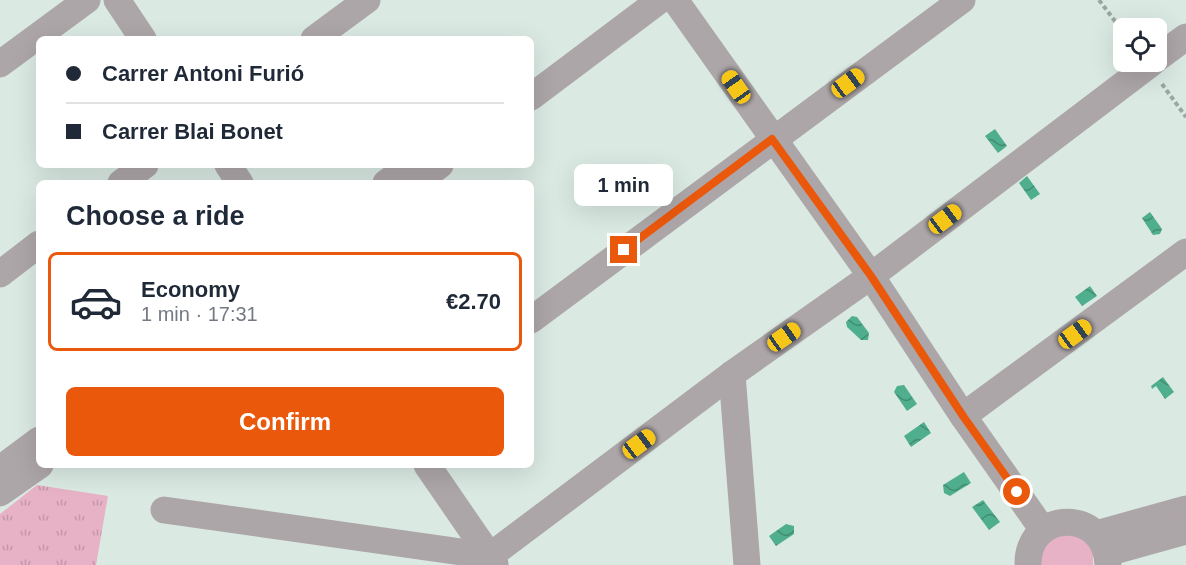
<!DOCTYPE html>
<meta charset="utf-8">
<style>
body{margin:0;font-family:Arial,sans-serif;background:#f6f6f7;color:#1f2937;height:100vh;display:flex;flex-direction:column;font-size:22px;white-space:nowrap}
*{box-sizing:border-box;margin:0}
p{font-size:20px;color:#747a83}
.icon{flex:none;width:33px;height:33px;fill:none;stroke:currentColor;stroke-width:2;stroke-linecap:round;stroke-linejoin:round}
.map{position:relative;flex:1;overflow:hidden}
.details{position:absolute;left:36px;top:180px;width:498px;height:288px;display:flex;flex-direction:column;background:#fff;border-radius:9px;box-shadow:0 6px 24px #0002}
.details>*{flex:none}
.banner{position:absolute;left:36px;top:36px;width:498px;height:132px;border-radius:9px;box-shadow:0 6px 24px #0002;display:grid;align-content:center;height:132px;padding:0 30px;background:#fff}
.controls{position:absolute;left:1113px;top:18px;display:grid;gap:12px}
.controls a{display:grid;place-items:center;width:54px;height:54px;border-radius:9px;background:#fff;box-shadow:0 6px 24px #0002;font-size:30px}
.end{position:absolute;width:27px;height:27px;margin:-14px;border:8px solid #ea580c;background:#fff;box-shadow:0 0 0 3px #fff}
.from{border-radius:50%}
.bubble{position:absolute;height:42px;border-radius:9px;background:#fff;box-shadow:0 6px 24px #0002;font-size:20px;font-weight:800;line-height:42px;text-align:center}
.car{position:absolute;width:18px;height:36px;margin:-18px -9px;border-radius:8px;box-shadow:0 0 4px 2px #0007;background:linear-gradient(#f5c518 24%,#345 0 40%,#f5c518 0 76%,#345 0 86%,#f5c518 0)}
.banner b{display:flex;align-items:center;gap:21px;height:57px;font-size:22px}
.banner b+b{border-top:2px solid #e0e1e3}
.banner i{width:15px;height:15px;background:#1f2937}
ul{padding:0;list-style:none}
li{display:flex;align-items:center;gap:18px;height:99px;margin:0 12px 9px;padding:0 18px;border:3px solid transparent;border-radius:9px}
li div{flex:1}
li b{display:block;font-size:22px}
li em{font-style:normal;font-weight:800}
li.active{border-color:#ea580c}
li>.icon{width:54px;height:54px;stroke-width:1.5}
h2{padding:0 30px;font-size:27px;line-height:72px}
.action{display:flex;gap:12px;margin-top:auto;padding:12px 30px}
.action a{flex:1;height:69px;border-radius:9px;background:#ea580c;color:#fff;font-size:24px;font-weight:800;line-height:69px;text-align:center}
.map>svg:first-child{display:block}
</style>
<div class="map">
<svg width="1186" height="565" viewBox="0 0 1186 565">
<defs>
<pattern id="park-tufts" width="24" height="20" patternUnits="userSpaceOnUse" patternTransform="scale(1.5)"><rect width="24" height="20" fill="#e7b1c6"/><path d="M3 7l-1-3M5 7V3M7 7l1-3M15 17l-1-3M17 17v-4M19 17l1-3" fill="none" stroke="#c598a9"/></pattern>
<pattern id="water-waves" width="16" height="10" patternUnits="userSpaceOnUse" patternTransform="scale(1.5)"><rect width="16" height="10" fill="#4eae8d"/><path d="M0 5q4-4 8 0t8 0" fill="none" stroke="#408d72"/></pattern>
</defs>
<rect width="100%" height="100%" fill="#daeae3"/>
<polygon fill="#e7b1c6" points="1057,532 1083,537 1093,553 1093,565 1037,565 1037,553"/>
<polygon fill="url(#park-tufts)" points="37,485 108,496 96,565 0,565 0,514"/>
<g fill="url(#water-waves)">
<polygon points="995,129 1007,146 998,153 985,136"/>
<polygon points="1027,176 1040,194 1031,200 1019,183"/>
<polygon points="1150,212 1162,229 1160,234 1153,235 1142,218"/>
<polygon points="1090,286 1097,296 1082,306 1075,297"/>
<polygon points="852,316 857,317 869,333 868,340 861,340 847,327 846,322"/>
<polygon points="1163,377 1174,392 1165,399 1156,386 1152,389 1151,386"/>
<polygon points="904,385 917,404 907,411 894,392 897,386"/>
<polygon points="924,422 931,433 911,447 904,436"/>
<polygon points="964,472 971,483 950,496 944,493 943,485"/>
<polygon points="983,500 1000,522 989,530 972,507"/>
<polygon points="786,524 794,526 794,534 776,546 769,536"/>
</g>
<g fill="none" stroke-linecap="round" stroke-linejoin="round">
<g stroke="#9aa6a1" stroke-width="4" stroke-dasharray="4.5 3" stroke-linecap="butt">
<polyline points="1099,0 1124,33"/>
<polyline points="1162,84 1186,117"/>
</g>
<g stroke="#ada6a9" stroke-width="27">
<polyline points="117,0 143,39"/>
<polyline points="675,0 871,276 963,416 1043,530"/>
<polyline points="314,39 367,0"/>
<polyline points="1156,59 1186,37"/>
<polyline points="0,64 87,0"/>
<polyline points="531,97 660,0"/>
<polyline points="228,165 240,183"/>
<polyline points="121,183 145,165"/>
<polyline points="386,183 410,165"/>
<polyline points="416,183 440,165"/>
<polyline points="0,274 39,244"/>
<polyline points="531,320 962,0"/>
<polyline points="732,374 747,565"/>
<polyline points="963,416 1186,252"/>
<polyline points="427,465 495,564"/>
<polyline points="0,469 39,440"/>
<polyline points="0,493 40,465"/>
<polyline points="164,510 490,556 732,374 871,276 1153,62"/>
<polyline points="1096,534 1186,509"/>
<polyline points="1107,553 1186,531"/>
<path d="M1028,565C1027,509 1106,507 1108,565"/>
</g>
</g>
<g fill="none" stroke-linecap="round" stroke-linejoin="round">
<polyline stroke="#ea580c" stroke-width="8" points="624,250 772,139 871,276 963,416 1017,492"/>
</g>
</svg>
<div class="controls">
<a><svg class="icon" aria-label="locate" viewBox="0 0 24 24"><circle cx="12" cy="12" r="6"/><path d="M12 2v4M12 18v4M2 12h4M18 12h4"/></svg></a>
</div>
<i class="end from" style="left:1017px;top:492px"></i>
<i class="end" style="left:624px;top:250px"></i>
<div class="bubble" style="left:574px;top:164px;width:99px">1 min</div>
<i class="car" style="left:848px;top:83px;rotate:54deg"></i>
<i class="car" style="left:736px;top:87px;rotate:325deg"></i>
<i class="car" style="left:945px;top:219px;rotate:53deg"></i>
<i class="car" style="left:1075px;top:334px;rotate:54deg"></i>
<i class="car" style="left:784px;top:337px;rotate:55deg"></i>
<i class="car" style="left:639px;top:444px;rotate:53deg"></i>
<div class="banner">
<b><i class="from"></i>Carrer Antoni Furió</b>
<b><i></i>Carrer Blai Bonet</b>
</div>
<section class="details">
<h2>Choose a ride</h2>
<ul>
<li class="active"><svg class="icon" aria-label="car" viewBox="0 0 24 24"><path d="M5 17H2v-5l4-1 3-4h7l3 4 3 1v5h-3M9 17h6M6 11h13"/><circle cx="7" cy="17" r="2"/><circle cx="17" cy="17" r="2"/></svg><div><b>Economy</b><p>1 min · 17:31</p></div><em>€2.70</em></li>
</ul>
<div class="action"><a>Confirm</a></div>
</section>
</div>
